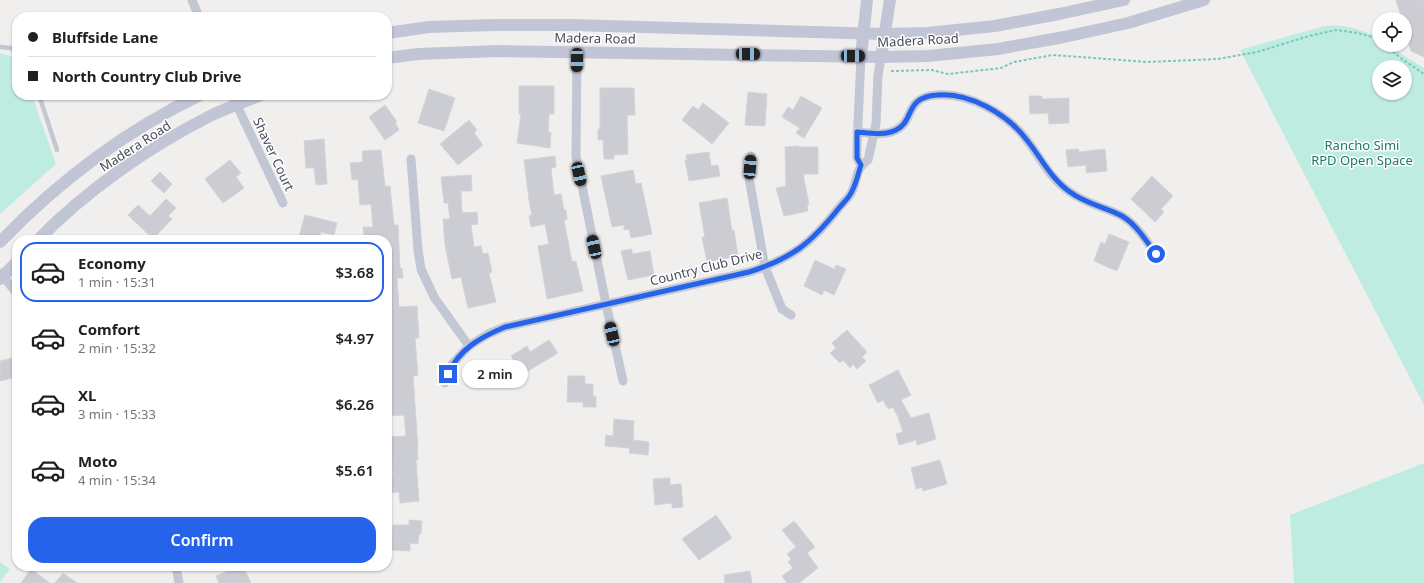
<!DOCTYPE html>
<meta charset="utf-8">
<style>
body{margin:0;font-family:"Noto Sans",sans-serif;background:#f6f6f6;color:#202124;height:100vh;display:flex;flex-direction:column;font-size:15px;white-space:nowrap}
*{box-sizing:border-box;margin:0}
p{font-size:13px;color:#757577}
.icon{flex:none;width:22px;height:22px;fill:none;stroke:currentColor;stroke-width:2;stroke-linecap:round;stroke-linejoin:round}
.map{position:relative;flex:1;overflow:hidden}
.sheet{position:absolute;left:12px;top:235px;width:380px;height:336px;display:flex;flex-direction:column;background:#fff;border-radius:16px;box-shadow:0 1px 3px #0004}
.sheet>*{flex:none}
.banner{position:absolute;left:12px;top:12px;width:380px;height:88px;border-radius:16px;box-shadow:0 1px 3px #0004;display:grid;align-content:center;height:88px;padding:0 16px;background:#fff}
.fabs{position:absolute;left:1372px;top:12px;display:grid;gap:8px}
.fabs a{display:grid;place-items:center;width:40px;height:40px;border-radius:50%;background:#fff;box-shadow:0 1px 3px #0004;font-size:20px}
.end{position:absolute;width:18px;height:18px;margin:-9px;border:5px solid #2563eb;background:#fff;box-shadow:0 0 0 2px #fff}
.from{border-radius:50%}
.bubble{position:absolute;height:28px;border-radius:14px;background:#fff;box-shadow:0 1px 3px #0004;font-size:13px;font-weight:600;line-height:28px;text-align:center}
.car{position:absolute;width:12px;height:24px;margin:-12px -6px;border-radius:5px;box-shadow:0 0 3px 1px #0007;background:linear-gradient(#222 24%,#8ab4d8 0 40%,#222 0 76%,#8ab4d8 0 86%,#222 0)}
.banner b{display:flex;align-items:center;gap:14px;height:38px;font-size:15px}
.banner b+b{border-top:1px solid #e0e0e0}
.banner i{width:10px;height:10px;background:#202124}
ul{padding:7px 0 0;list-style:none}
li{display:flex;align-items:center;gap:12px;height:60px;margin:0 8px 6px;padding:0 8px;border:2px solid transparent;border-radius:16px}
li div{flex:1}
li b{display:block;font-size:15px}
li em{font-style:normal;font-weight:600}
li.active{border-color:#2563eb}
li>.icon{width:36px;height:36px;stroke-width:1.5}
.primary-button{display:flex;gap:8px;margin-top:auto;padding:8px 16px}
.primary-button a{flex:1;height:46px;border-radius:16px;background:#2563eb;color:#fff;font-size:16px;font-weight:600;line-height:46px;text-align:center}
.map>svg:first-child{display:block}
</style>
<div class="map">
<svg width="1424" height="583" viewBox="0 0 1424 583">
<rect width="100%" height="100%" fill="#f1efee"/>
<g fill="#bfece0" fill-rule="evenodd">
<path d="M1324,26C1344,24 1361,29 1379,38V45H1389L1398,52L1424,68V405L1240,50ZM1379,67H1405V93H1379Z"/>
<polygon points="0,53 10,56 17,61 17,95 32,95 56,164 0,214"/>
<polygon points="1424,463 1424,583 1294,583 1290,515"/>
<polygon points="0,562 10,569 0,582"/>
</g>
<g fill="#cccdd3" stroke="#d3d3da">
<polygon points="1396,0 1424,0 1424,57 1411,51 1405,31 1405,19 1402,19"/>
<polygon points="519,86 554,86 554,114 549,114 548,132 551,132 550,148 517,143 521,114 519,114"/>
<polygon points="600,88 634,88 635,115 627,115 628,154 614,155 614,159 604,159 603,140 598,140 598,129 600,129"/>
<polygon points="429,89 455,98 444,131 418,123"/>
<polygon points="748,92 767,94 765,126 745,125"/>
<polygon points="801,96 822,108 804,138 796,133 800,128 782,117 788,107 793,110"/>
<polygon points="1029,96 1042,96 1042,99 1069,98 1069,123 1049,124 1048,113 1030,114"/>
<polygon points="703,103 729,123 712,144 682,120 693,106 698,110"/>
<polygon points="385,105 397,122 395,123 399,130 385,140 369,117"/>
<polygon points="469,120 477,130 474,133 483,145 458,165 440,144"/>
<polygon points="324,139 327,184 316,185 314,168 306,168 304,141"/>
<polygon points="799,146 798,147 818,147 818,174 803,174 809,204 807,205 808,211 784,216 776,188 786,186 785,147"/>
<polygon points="1078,149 1079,152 1105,149 1107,171 1086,173 1086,165 1068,167 1066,150"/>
<polygon points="381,150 385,186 390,186 394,225 398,225 400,268 402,268 403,278 397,278 399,307 417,306 419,338 415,338 418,375 413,376 418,448 417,448 418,460 416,460 419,501 400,503 399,492 387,493 387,476 393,476 391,455 387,456 387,437 406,436 404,415 387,416 387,240 364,240 363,227 373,227 371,204 360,205 358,179 352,180 350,163 363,162 362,151"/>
<polygon points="709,152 711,166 718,165 720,176 689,181 685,160 687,160 686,155"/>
<polygon points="555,156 556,167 551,168 554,195 561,194 564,210 566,210 567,219 564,220 572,262 576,261 583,291 547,299 538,246 549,244 545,224 531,227 529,216 532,215 529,200 524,160"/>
<polygon points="230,160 241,173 236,177 244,188 223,203 205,179"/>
<polygon points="633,170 636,184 641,183 652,234 631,238 629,229 624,230 624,225 612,227 601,176"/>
<polygon points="160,172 172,184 164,193 151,181"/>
<polygon points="471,175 472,191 461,191 462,213 477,212 478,224 471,225 474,247 481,246 483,254 488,253 492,272 489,273 496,302 468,308 461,277 452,279 445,245 443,219 450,219 448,203 444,203 441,177"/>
<polygon points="1152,176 1173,196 1161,209 1164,212 1155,222 1131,199"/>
<polygon points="727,198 732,231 734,230 738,256 707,262 702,237 705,237 699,203"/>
<polygon points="166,199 176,208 168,216 172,219 153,239 128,215 138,205 150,216"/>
<polygon points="305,215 337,223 334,235 321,232 319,240 298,240"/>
<polygon points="1109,234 1129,242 1117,271 1094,261 1101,242 1105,244"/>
<polygon points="632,249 632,254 650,251 654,275 628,280 621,251"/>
<polygon points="815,260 834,269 836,265 846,269 834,295 824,290 822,295 804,286"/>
<polygon points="847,330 867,352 862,357 866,361 857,369 853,364 850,368 843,360 840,363 830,353 836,348 832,343"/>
<polygon points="549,340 558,353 523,374 511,356 527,346 530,352"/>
<polygon points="17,357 17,377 0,381 0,361"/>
<polygon points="898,370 911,395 901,400 911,418 929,413 936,439 917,445 916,440 899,445 896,434 903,432 898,417 893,407 888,409 883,400 878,403 869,385"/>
<polygon points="568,376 585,376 585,384 593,384 593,396 596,396 596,407 583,407 583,402 567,402"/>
<polygon points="614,419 634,421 633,440 649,442 648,455 629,453 630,448 605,446 606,435 613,436"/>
<polygon points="940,460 947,484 923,491 922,487 916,489 911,468"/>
<polygon points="670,478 670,485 681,484 683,507 672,508 672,503 655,505 653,479"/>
<polygon points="716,515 732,538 699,560 682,539"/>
<polygon points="409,520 422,521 421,534 419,534 418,544 410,543 410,551 392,550 393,525 409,525"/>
<polygon points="794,521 815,547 807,553 818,568 799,583 787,583 782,576 793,568 788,562 791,559 787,554 796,547 782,530"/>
<polygon points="239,566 243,566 251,583 219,583 216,576"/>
<polygon points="31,569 50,583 21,583"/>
<polygon points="750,571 752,583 725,583 724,575"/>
<polygon points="63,573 77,583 55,583"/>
</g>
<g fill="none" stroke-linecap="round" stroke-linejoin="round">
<g stroke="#79c8bc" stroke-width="2" stroke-dasharray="3 2" stroke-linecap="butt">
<polyline points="1385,45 1402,59 1424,74"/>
<polyline points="891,71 932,70 948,74 1001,68 1014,62 1053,55 1147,62 1218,59 1257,52 1309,36 1336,30 1358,33 1372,37 1379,41"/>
</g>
<g stroke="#c3c6d3" stroke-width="4.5">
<polyline points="0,47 11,48 17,53"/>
<polyline points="39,95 57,150"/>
</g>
<g stroke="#c3c6d3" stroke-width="9">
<polyline points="192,0 199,17"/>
<polyline points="577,52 576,156 606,304 623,381"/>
<polyline points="861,56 857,145 857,158 861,165"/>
<polyline points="232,95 283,203"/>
<path d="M857,132C869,133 885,136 896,130C915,121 904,97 937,95C970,93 1007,114 1026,139C1041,158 1049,178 1070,192C1086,204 1105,207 1122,216C1137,225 1146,241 1156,254"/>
<polyline points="751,156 749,178 765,267 782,309 791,315"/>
<polyline points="411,159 418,250 421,269 434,297 469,346"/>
<polyline points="0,273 17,293"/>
<path d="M445,383L452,364L469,346L488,334L505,327L749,272C791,259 812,243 838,209C842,204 846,200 850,195C858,183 854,169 868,160L876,124L878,75L881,57"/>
<polyline points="176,566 179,583"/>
</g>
<g stroke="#c2c5d6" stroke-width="12">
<polyline points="387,33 429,27 495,25 572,25 884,34 927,33 995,26 1059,14 1124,0"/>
<polyline points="861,56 867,0"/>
<polyline points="881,57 890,0"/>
<polyline points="387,58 418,54 498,51 881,57 928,56 998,49 1064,37 1128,23 1204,0"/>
<path d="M38,240C85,191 149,147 210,116C226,108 244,102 261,95"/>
<path d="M0,242C57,183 125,131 200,95"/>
<polyline points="0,279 17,262"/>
</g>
</g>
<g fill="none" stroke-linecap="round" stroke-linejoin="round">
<path stroke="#2563eb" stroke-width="5" d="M448,374C459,349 481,337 505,327L749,272C793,258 811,243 839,208C843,203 848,199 851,193C856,185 858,174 861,165L857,158V132C869,133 885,136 896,130C915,121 904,97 937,95C969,92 1007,114 1026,139C1041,157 1050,178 1070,192C1086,204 1105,207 1122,216C1137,225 1146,241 1156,254"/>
</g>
<g text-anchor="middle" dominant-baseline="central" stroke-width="3" stroke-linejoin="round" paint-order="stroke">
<g font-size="13" fill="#484b5b" stroke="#fff">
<text transform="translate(595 38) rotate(1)">Madera Road</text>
<text transform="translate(918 40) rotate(-3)">Madera Road</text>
<text transform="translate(135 146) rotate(-33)">Madera Road</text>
<text transform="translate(274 154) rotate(65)">Shaver Court</text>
<text transform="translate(706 267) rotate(-14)">Country Club Drive</text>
</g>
<g font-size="13" fill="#1c7869" stroke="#fff">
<text x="1362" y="145">Rancho Simi<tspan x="1362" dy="15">RPD Open Space</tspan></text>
</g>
</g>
</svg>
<div class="fabs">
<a><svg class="icon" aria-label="locate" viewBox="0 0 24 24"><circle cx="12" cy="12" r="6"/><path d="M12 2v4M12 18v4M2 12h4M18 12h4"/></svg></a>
<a><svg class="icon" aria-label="layers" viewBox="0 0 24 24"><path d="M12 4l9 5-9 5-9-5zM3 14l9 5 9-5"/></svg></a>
</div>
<i class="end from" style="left:1156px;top:254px"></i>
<i class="end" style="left:448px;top:374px"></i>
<div class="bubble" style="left:462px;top:360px;width:66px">2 min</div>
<i class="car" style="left:748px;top:54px;rotate:91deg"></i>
<i class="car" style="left:853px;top:56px;rotate:91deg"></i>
<i class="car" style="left:577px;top:60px;rotate:181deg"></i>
<i class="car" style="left:750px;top:167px;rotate:4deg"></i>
<i class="car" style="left:579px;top:174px;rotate:168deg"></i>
<i class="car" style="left:594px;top:247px;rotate:348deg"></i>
<i class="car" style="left:612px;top:334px;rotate:347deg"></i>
<div class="banner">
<b><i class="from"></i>Bluffside Lane</b>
<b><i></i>North Country Club Drive</b>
</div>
<section class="sheet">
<ul>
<li class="active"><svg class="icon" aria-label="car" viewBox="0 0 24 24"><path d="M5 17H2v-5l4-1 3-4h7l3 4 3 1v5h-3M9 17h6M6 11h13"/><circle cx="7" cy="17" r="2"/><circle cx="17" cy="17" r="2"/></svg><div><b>Economy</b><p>1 min · 15:31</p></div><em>$3.68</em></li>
<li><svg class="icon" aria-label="car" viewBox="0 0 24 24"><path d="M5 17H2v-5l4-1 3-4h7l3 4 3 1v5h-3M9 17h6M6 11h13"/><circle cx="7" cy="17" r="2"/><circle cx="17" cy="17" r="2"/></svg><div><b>Comfort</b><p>2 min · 15:32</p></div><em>$4.97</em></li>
<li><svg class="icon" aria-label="car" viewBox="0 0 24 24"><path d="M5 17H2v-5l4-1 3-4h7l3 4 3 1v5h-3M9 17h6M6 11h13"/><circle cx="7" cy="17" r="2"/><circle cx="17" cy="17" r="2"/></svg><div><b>XL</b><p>3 min · 15:33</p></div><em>$6.26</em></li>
<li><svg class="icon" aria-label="car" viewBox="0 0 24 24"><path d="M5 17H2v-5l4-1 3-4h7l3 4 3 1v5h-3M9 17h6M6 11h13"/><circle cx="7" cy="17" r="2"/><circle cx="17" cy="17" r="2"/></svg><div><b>Moto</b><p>4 min · 15:34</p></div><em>$5.61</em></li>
</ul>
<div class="primary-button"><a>Confirm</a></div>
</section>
</div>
